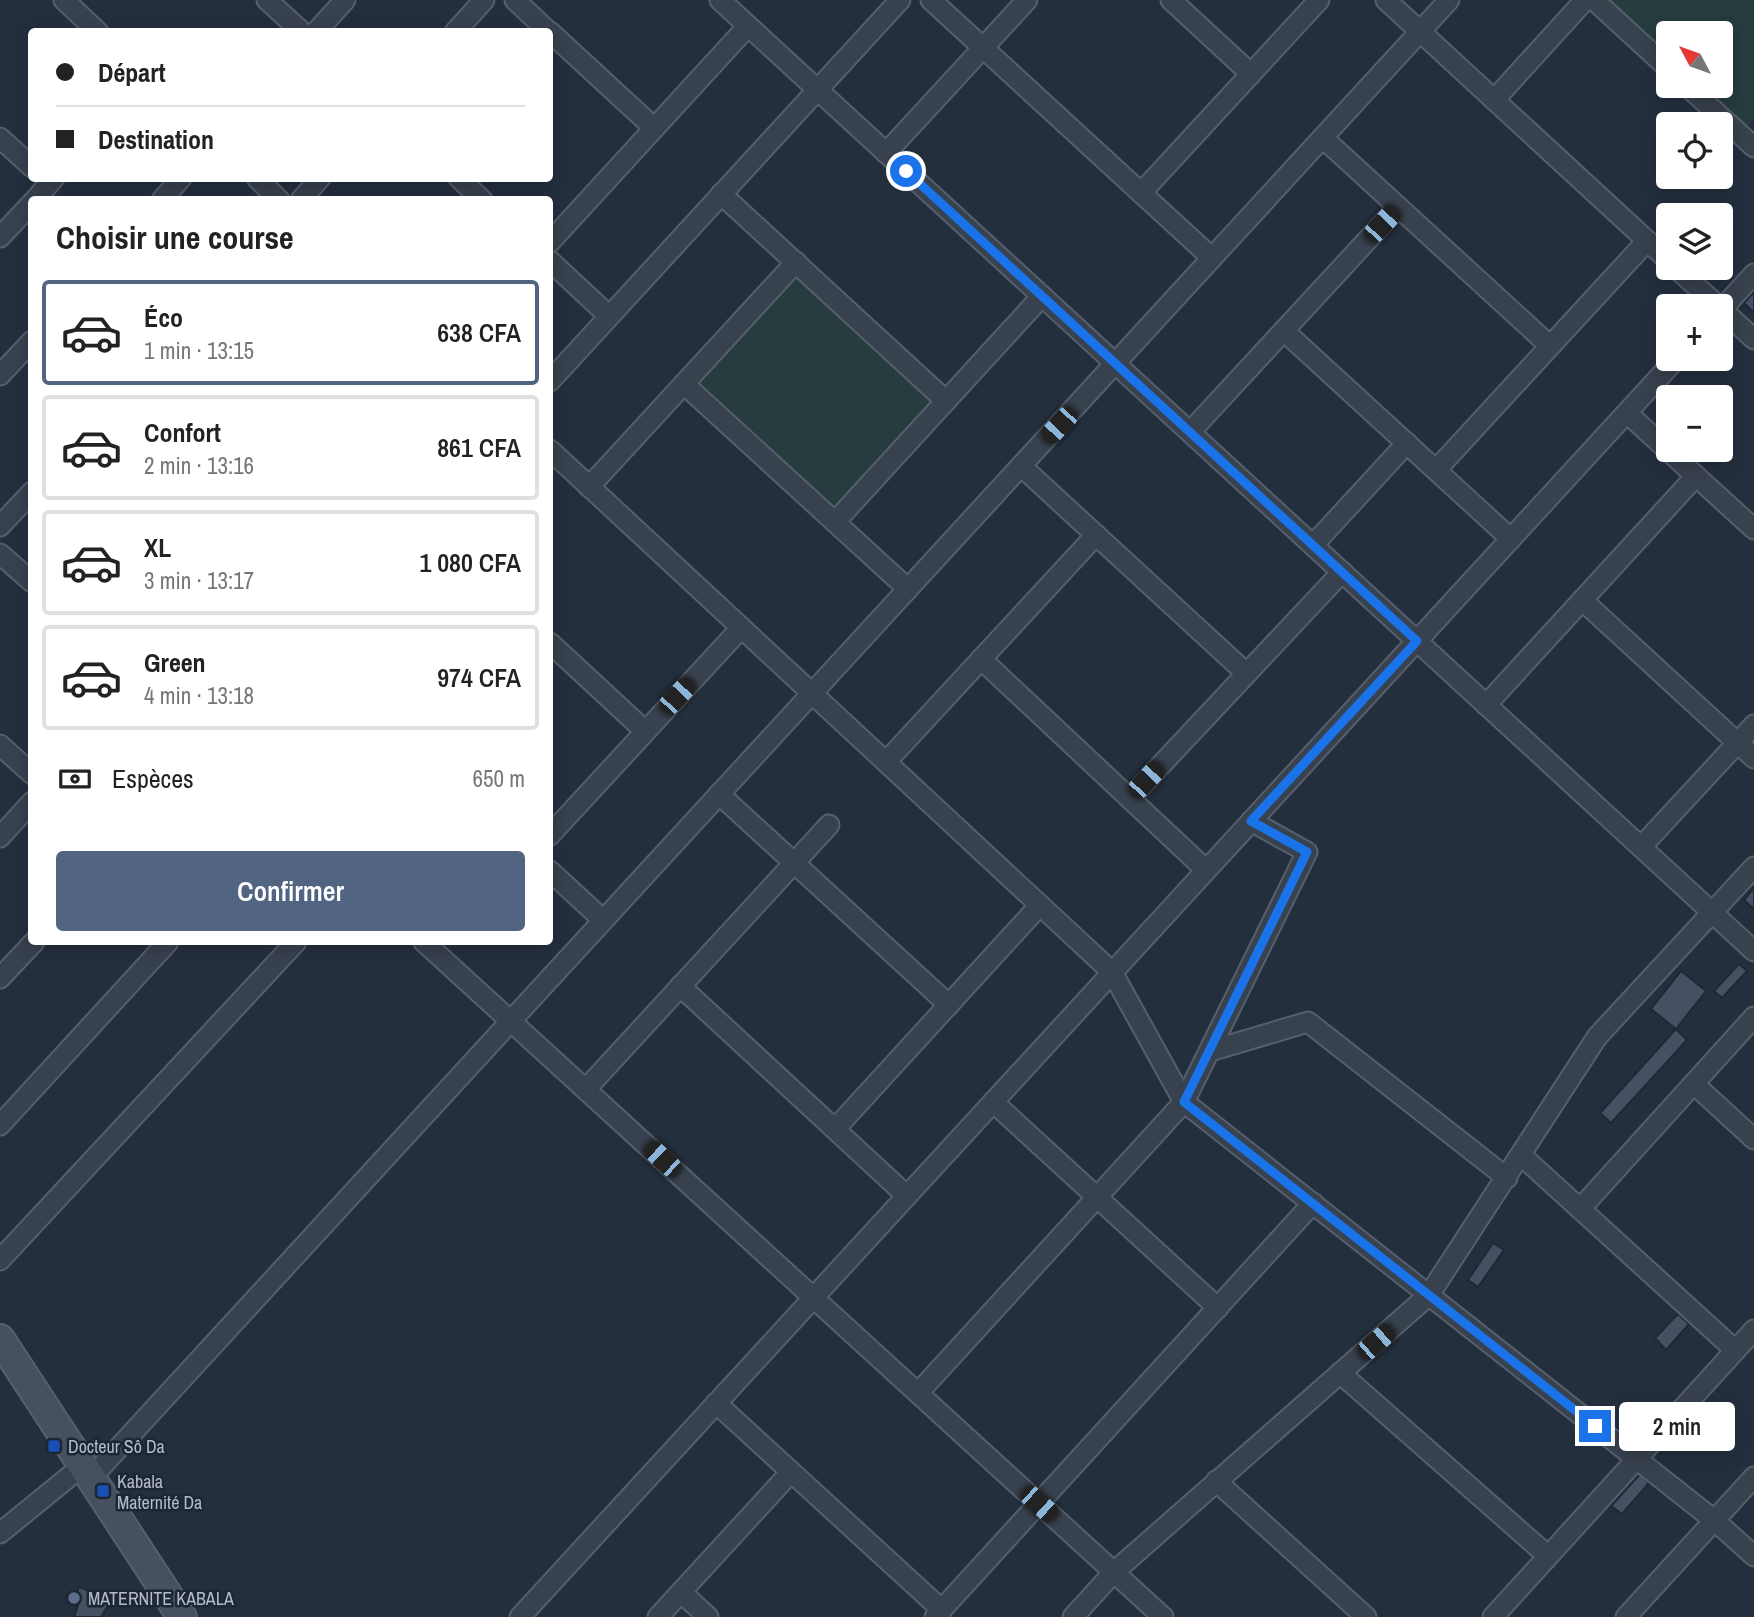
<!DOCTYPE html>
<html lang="fr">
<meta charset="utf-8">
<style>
body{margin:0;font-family:"Archivo Narrow",sans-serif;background:#f2f2f2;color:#222;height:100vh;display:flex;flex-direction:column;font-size:26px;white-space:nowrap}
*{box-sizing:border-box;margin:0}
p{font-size:23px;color:#767676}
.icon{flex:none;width:38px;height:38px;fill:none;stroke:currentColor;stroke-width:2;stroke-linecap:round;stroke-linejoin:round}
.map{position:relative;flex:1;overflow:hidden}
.drawer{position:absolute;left:28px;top:196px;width:525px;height:749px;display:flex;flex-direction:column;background:#fff;border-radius:7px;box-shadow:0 4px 18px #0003}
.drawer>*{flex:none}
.banner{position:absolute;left:28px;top:28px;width:525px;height:154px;border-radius:7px;box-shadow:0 4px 18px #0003;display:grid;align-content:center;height:154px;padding:0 28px;background:#fff}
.needle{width:46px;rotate:311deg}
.controls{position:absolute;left:1656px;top:21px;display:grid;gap:14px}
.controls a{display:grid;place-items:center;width:77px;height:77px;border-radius:7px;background:#fff;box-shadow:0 4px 18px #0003;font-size:35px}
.end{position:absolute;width:32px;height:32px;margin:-16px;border:9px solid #1a73e8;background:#fff;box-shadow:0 0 0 4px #fff}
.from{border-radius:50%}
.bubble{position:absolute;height:49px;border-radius:7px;background:#fff;box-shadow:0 4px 18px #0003;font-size:23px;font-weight:600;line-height:49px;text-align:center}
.car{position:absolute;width:21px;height:42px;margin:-21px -10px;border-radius:9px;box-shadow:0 0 5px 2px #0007;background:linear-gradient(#222 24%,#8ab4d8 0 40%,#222 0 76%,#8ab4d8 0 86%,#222 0)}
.banner b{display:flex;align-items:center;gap:24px;height:66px;font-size:26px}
.banner b+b{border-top:2px solid #e0e0e0}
.banner i{width:18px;height:18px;background:#222}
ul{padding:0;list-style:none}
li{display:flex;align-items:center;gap:21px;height:105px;margin:0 14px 10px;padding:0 14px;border:4px solid #e0e0e0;border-radius:7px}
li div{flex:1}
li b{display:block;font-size:26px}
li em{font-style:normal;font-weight:600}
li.current{border-color:#516482}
li>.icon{width:63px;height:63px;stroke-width:1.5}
h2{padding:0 28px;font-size:32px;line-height:84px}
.pay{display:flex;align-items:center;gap:18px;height:77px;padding:0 28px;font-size:26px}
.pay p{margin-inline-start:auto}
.cta{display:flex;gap:14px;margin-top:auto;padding:14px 28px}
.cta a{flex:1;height:80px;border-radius:7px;background:#516482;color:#fff;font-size:28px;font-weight:600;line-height:80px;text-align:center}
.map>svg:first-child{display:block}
</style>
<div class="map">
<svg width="1754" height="1617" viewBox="0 0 1754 1617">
<rect width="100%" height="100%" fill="#242f3e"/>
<g fill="#263c3f">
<polygon points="1602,0 1754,0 1754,119 1744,130 1695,86 1720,86 1720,33 1668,33 1668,60"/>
<polygon points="793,269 940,404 837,517 690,381"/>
</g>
<g fill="#455162" stroke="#1f2835" stroke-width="2">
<polygon points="1754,292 1754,310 1753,312 1744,303"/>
<polygon points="1754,888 1754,909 1744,900"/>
<polygon points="1739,964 1747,971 1722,998 1714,991"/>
<polygon points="1681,971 1706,991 1676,1029 1651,1009"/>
<polygon points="1676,1029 1687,1040 1611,1123 1600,1113"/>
<polygon points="1493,1243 1504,1250 1478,1287 1468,1280"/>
<polygon points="1678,1314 1689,1324 1666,1350 1655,1338"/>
<polygon points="1640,1474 1649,1483 1622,1514 1611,1506"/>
<polygon points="79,1587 112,1599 101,1617 74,1617 81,1597 76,1595"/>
</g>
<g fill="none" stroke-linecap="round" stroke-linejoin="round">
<g stroke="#565f6c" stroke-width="23">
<g id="minor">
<polyline points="64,0 98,32"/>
<polyline points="267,0 302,32"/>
<polyline points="515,0 549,32"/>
<polyline points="720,0 1754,951"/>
<polyline points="931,0 1212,258"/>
<polyline points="1171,0 1251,74"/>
<polyline points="1386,0 1668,260"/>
<polyline points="1594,0 1668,68"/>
<polyline points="316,32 345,0"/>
<polyline points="455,32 484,0"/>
<polyline points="550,32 654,128"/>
<polyline points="1687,86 1754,147"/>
<polyline points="1494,100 1585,0"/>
<polyline points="0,138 32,167"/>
<polyline points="1323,138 1550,346"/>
<polyline points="886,153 1027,0"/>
<polyline points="257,178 279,200"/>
<polyline points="459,178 482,200"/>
<polyline points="1141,193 1319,0"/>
<polyline points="721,194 946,401"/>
<polyline points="35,200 54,178"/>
<polyline points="162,200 181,178"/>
<polyline points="301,200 320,178"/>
<polyline points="0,237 32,203"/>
<polyline points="550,242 748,26"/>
<polyline points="550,261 609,316"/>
<polyline points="1676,268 1718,306"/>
<polyline points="1720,308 1754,339"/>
<polyline points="1720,311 1754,274"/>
<polyline points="1284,331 1511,539"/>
<polyline points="0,375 32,341"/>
<polyline points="550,381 900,0"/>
<polyline points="684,384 908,589"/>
<polyline points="1627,413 1754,529"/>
<polyline points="1190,432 1398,207"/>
<polyline points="550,450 1112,972 1184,1102 1714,1520 1754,1556"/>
<polyline points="1021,466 1246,673"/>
<polyline points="1436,470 1647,241"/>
<polyline points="589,487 796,262"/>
<polyline points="835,522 1042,296"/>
<polyline points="0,526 32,492"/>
<polyline points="1313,545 1407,443"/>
<polyline points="0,554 32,582"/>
<polyline points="1582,600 1754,758"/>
<polyline points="550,643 645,731"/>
<polyline points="981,659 1206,870"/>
<polyline points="1486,705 1696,476"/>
<polyline points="0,745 32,774"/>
<polyline points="886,762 1096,535"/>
<polyline points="719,794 949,1005"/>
<polyline points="1130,798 1342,572"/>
<polyline points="550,835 741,628"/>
<polyline points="0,837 32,802"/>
<polyline points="1641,847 1754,725"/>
<polyline points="550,871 603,920"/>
<polyline points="424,942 1163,1617"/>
<polyline points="0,978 34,942"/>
<polyline points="680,986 907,1196"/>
<polyline points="1210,1051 1308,1022 1507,1178"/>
<polyline points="1694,1084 1754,1139"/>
<polyline points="586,1089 829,825"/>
<polyline points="993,1102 1218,1308"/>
<polyline points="0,1125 168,942"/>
<polyline points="835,1129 1040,905"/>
<polyline points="1522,1156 1735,1350"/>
<polyline points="1580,1209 1754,1017"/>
<polyline points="0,1260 296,942"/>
<polyline points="1340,1373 1548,1556"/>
<polyline points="918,1393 1184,1102 1307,852 1251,821"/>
<polyline points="716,1403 942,1610"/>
<polyline points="90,1479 1449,0"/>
<polyline points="1216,1481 1366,1617"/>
<polyline points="0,1533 81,1467"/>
<polyline points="681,1592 708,1617"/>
<polyline points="520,1617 1676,359"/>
<polyline points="658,1617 791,1472"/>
<polyline points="935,1617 1313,1203"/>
<polyline points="1073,1617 1114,1572 1429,1295 1597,1037 1754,867"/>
<polyline points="1493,1617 1754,1330"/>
<polyline points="1626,1617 1754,1477"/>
</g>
</g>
<g stroke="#565f6c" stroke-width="32">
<polyline id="secondary" points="0,1339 182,1617"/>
</g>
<use href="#minor" stroke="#38414e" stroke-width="19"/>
<use href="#secondary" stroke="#465061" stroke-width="28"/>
</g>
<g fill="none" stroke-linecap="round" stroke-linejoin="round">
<polyline stroke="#1a73e8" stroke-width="9" points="906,171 1417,641 1251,821 1307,852 1184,1102 1595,1426"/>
</g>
<g fill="#1a4fb4" stroke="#1d2633" stroke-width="2.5">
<rect x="47" y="1439" width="14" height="14" rx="3.5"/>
<rect x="96" y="1484" width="14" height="14" rx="3.5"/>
</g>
<circle fill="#5c6f8a" stroke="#1d2633" stroke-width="2.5" cx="74" cy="1598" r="7"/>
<g text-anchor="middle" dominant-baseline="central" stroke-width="5" stroke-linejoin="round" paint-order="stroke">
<g font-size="18" fill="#b4bcc9" stroke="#1d2633" text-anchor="start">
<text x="68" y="1446">Docteur Sô Da</text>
<text x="117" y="1481">Kabala<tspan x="117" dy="21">Maternité Da</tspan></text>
<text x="88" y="1598">MATERNITE KABALA</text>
</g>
</g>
</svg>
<div class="controls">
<a><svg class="needle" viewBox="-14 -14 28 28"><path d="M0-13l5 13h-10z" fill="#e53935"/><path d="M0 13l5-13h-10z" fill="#767676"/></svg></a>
<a><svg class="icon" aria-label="locate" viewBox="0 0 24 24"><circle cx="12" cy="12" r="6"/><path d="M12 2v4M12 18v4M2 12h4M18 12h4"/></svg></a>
<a><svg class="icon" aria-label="layers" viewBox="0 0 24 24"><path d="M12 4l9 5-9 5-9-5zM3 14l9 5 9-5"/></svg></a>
<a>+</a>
<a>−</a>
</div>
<i class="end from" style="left:906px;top:171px"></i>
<i class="end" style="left:1595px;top:1426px"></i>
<div class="bubble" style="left:1619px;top:1402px;width:116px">2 min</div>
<i class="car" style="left:1382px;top:224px;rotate:43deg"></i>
<i class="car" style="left:1059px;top:425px;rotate:223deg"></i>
<i class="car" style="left:677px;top:696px;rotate:43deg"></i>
<i class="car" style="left:1146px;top:780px;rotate:43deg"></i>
<i class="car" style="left:662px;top:1159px;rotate:313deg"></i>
<i class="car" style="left:1376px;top:1342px;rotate:49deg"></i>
<i class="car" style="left:1039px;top:1504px;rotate:132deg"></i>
<div class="banner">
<b><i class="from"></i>Départ</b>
<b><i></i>Destination</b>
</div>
<section class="drawer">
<h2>Choisir une course</h2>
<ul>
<li class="current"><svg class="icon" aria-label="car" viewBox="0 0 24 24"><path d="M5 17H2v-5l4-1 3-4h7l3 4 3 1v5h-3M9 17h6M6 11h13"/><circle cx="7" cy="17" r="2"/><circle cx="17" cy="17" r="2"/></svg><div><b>Éco</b><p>1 min · 13:15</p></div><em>638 CFA</em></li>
<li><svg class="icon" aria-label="car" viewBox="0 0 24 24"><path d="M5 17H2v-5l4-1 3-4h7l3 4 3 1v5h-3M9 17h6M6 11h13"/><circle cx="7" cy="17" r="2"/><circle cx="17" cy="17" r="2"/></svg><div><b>Confort</b><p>2 min · 13:16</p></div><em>861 CFA</em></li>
<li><svg class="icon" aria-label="car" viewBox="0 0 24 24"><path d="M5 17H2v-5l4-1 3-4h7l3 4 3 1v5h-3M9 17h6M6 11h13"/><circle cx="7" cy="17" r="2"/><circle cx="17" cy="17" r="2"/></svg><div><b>XL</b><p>3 min · 13:17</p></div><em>1 080 CFA</em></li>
<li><svg class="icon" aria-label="car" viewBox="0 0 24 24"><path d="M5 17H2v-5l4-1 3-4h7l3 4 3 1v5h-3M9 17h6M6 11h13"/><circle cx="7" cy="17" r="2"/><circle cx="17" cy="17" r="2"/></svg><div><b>Green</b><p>4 min · 13:18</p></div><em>974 CFA</em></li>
</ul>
<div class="pay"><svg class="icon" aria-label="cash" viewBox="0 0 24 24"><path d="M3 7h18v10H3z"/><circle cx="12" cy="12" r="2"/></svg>Espèces<p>650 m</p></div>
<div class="cta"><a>Confirmer</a></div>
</section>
</div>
